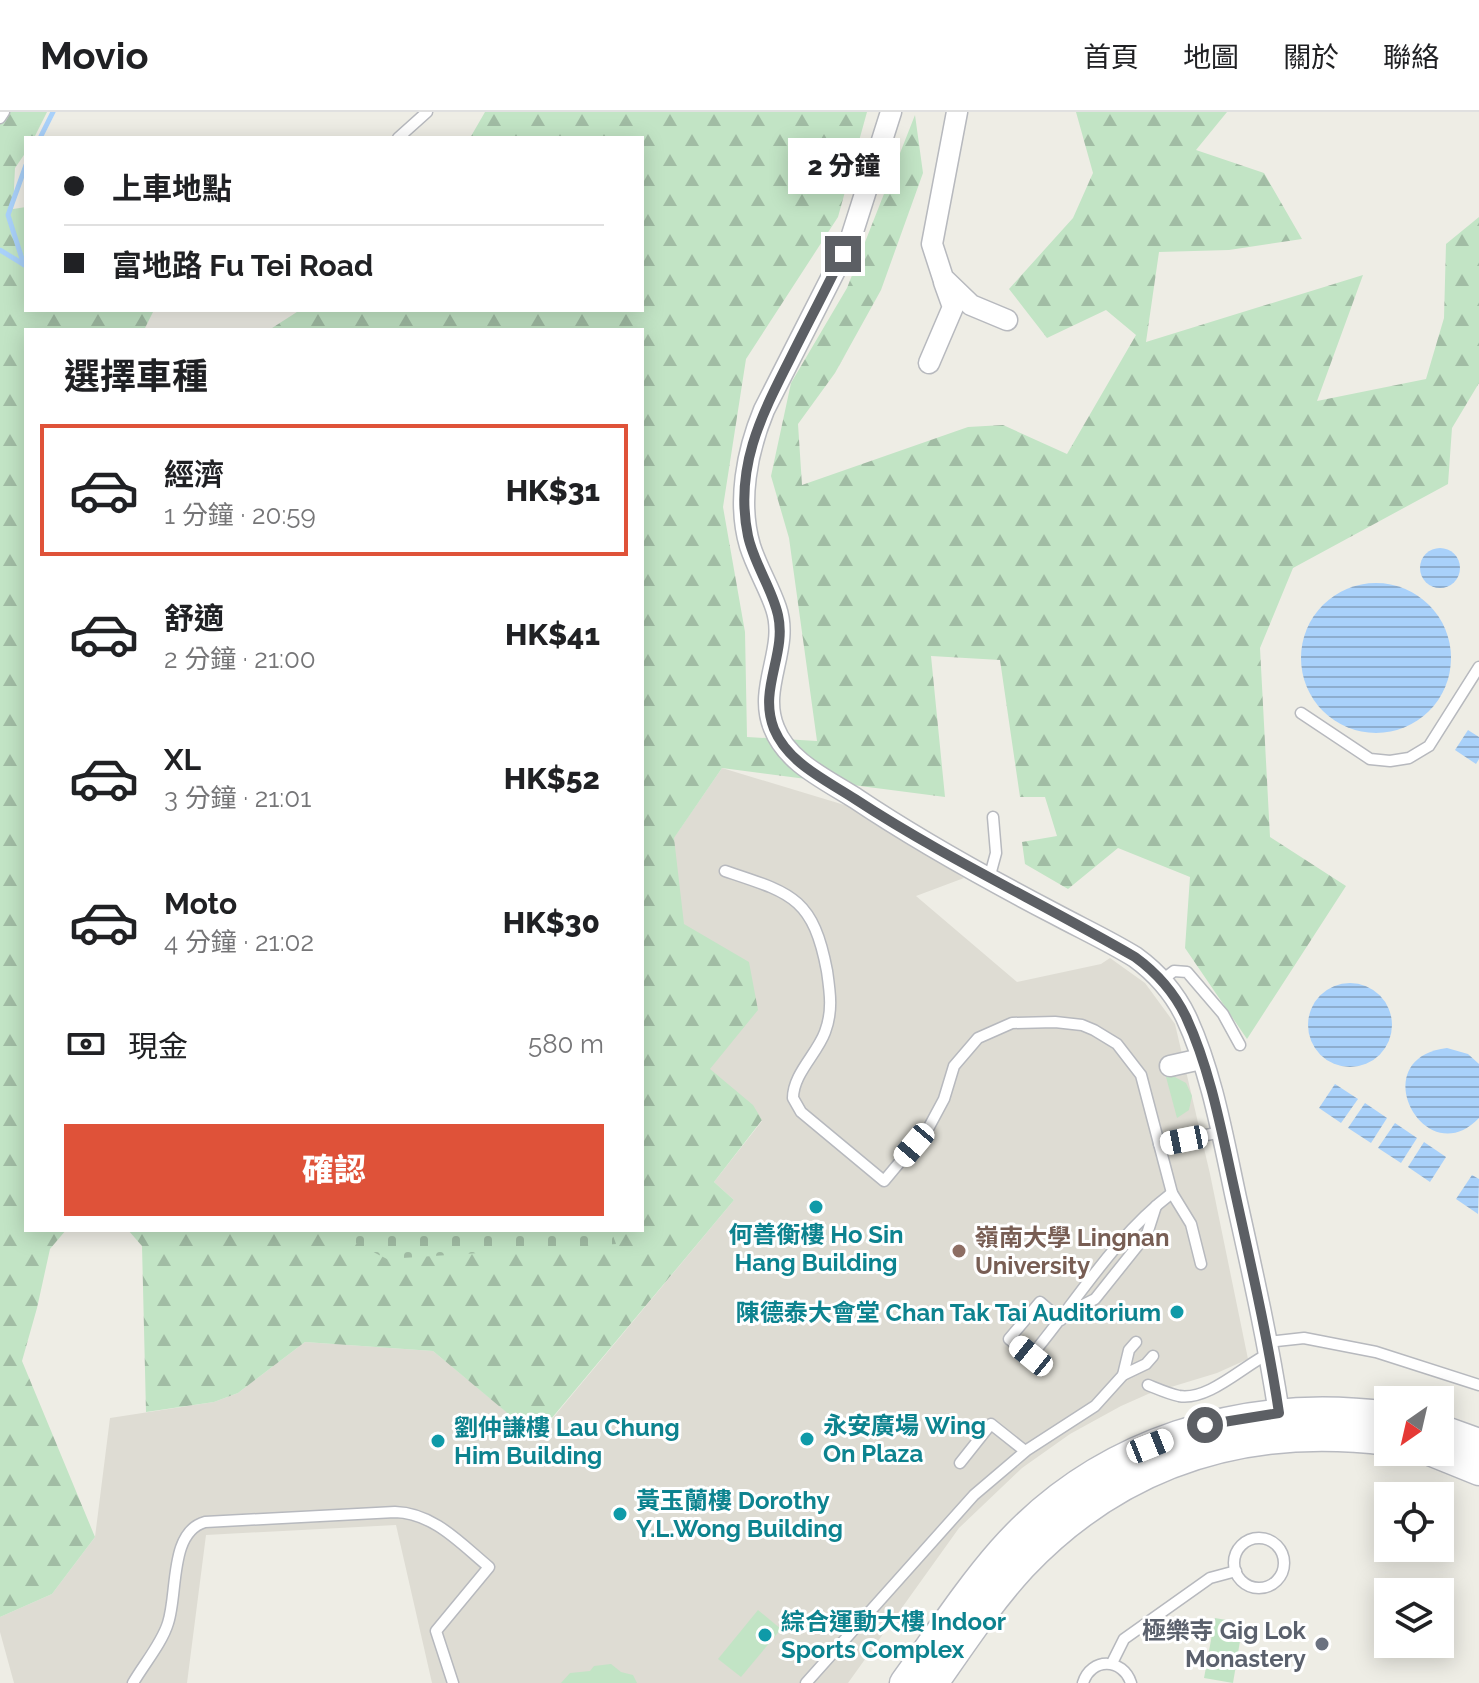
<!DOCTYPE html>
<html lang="zh-TW">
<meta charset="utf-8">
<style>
body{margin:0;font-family:Raleway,"Noto Sans TC",sans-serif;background:#f2f2f2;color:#202124;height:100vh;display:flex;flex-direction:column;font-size:30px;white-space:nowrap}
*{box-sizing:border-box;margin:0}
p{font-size:26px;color:#757577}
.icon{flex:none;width:44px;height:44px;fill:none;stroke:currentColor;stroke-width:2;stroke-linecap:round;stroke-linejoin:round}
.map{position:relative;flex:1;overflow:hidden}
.side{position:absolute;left:24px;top:216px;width:620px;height:904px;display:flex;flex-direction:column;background:#fff;border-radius:0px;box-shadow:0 4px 20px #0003}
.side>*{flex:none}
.banner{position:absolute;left:24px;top:24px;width:620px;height:176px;border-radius:0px;box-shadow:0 4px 20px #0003;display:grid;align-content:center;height:176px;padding:0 40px;background:#fff}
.needle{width:52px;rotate:214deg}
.tools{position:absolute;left:1374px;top:1274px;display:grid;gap:16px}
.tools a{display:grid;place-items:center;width:80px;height:80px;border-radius:0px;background:#fff;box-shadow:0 4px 20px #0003;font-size:40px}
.end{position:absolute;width:36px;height:36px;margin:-18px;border:10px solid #5c5f64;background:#fff;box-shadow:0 0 0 4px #fff}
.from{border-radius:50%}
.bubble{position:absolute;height:56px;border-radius:0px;background:#fff;box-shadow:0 4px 20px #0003;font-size:26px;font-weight:800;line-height:56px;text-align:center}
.car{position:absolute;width:24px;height:48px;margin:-24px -12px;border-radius:10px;box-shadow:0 0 6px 2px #0007;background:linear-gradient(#fff 24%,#345 0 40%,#fff 0 76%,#345 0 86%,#fff 0)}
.banner b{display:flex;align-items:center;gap:28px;height:76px;font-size:30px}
.banner b+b{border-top:2px solid #e0e0e0}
.banner i{width:20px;height:20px;background:#202124}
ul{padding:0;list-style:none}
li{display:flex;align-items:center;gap:24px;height:132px;margin:0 16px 12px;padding:0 24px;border:4px solid transparent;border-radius:0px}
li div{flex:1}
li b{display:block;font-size:30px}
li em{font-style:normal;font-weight:800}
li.on{border-color:#df5239}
li>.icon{width:72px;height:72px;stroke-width:1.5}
h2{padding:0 40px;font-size:36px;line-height:96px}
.pay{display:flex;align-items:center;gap:20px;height:88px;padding:0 40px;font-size:30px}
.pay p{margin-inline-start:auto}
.cta{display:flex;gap:16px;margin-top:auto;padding:16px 40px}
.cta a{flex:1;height:92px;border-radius:0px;background:#df5239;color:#fff;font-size:32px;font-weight:800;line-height:92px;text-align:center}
header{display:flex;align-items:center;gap:48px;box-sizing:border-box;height:112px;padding:0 40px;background:#fff;border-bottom:2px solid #e0e0e0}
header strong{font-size:38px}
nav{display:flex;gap:44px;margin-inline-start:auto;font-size:28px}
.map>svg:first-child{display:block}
</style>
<header>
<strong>Movio</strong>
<nav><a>首頁</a><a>地圖</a><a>關於</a><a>聯絡</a></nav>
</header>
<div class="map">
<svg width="1479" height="1571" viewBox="0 0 1479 1571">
<defs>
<pattern id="forest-firs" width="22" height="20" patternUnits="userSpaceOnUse" patternTransform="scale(2)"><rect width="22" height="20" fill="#c2e4c5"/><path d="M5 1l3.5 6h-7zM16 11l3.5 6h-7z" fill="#a1bca4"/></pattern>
<pattern id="cemetery-stones" width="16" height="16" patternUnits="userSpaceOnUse" patternTransform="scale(2)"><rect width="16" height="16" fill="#c2e4c5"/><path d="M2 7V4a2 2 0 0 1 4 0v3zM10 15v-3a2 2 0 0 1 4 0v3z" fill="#a1bca4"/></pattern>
<pattern id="water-rules" width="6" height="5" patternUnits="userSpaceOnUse" patternTransform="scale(2)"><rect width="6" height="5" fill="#a9d1fa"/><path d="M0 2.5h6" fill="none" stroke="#8dadce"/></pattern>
</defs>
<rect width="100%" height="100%" fill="#eeede5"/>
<polygon fill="#dedcd3" points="722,656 861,698 964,766 916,784 1017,870 1101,852 1110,846 1145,871 1175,912 1210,1062 1248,1247 1217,1261 1148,1282 1121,1294 1070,1322 1022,1356 959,1416 848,1571 432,1571 396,1413 206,1423 187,1571 14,1571 0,1520 0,1505 52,1482 95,1425 110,1306 214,1290 238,1281 305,1230 433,1239 537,1325 734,1088 714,1070 762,1009 642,937 642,772"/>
<g fill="#c2e4c5">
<polygon points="1173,964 1186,971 1192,984 1189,998 1177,1006 1166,965"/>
<polygon points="758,1498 781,1517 741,1565 718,1547"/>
<polygon points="1215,1506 1243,1511 1233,1571 1204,1566"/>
<polygon points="611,1552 621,1560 633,1563 637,1571 561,1571 570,1561 590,1559 594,1554"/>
</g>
<g fill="url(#forest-firs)">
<polygon points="0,0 47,0 34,26 26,26 26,40 15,56 13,97 26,95 26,198 154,198 144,218 26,218 26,1118 66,1118 50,1137 37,1196 22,1249 95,1425 52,1482 0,1505"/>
<polygon points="485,0 867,0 838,105 746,247 723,395 745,520 747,625 817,629 789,426 771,364 791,271 847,176 915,3 923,61 881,178 835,261 798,312 802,373 968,315 1003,313 1067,342 1136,223 1106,198 1047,226 1009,177 1073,106 1093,61 1076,0 1227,0 1196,38 1264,61 1302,127 1229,138 1159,140 1146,230 1363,163 1317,289 1426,267 1444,206 1446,132 1479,105 1479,271 1452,316 1448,372 1293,456 1260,536 1270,725 1346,774 1247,927 1185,836 1190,765 1118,736 1068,777 1025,752 1022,730 1057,724 1045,685 1020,685 1000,548 931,544 945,685 722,656 674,726 684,812 749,850 758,898 710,957 753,993 762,1008 714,1070 734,1088 536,1325 433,1239 305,1230 238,1281 214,1290 146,1300 142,1134 128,1118 642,1118 642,218 269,218 300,198 642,198 642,26 470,26"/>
</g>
<polygon fill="url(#cemetery-stones)" points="330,1118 611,1118 616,1132 387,1147"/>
<g fill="url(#water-rules)">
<circle cx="1440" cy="456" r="20"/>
<circle cx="1376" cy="546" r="75"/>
<polygon points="1468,618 1479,625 1479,647 1476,652 1455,638"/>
<circle cx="1350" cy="913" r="42"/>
<path d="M1447,936L1468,942L1479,952V1006C1425,1063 1362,946 1447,936Z"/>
<polygon points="1335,972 1358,987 1341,1011 1319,996"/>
<polygon points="1365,991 1387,1006 1371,1031 1348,1016"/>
<polygon points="1395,1011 1417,1026 1401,1051 1378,1036"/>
<polygon points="1424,1030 1446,1045 1430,1070 1408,1055"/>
<polygon points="1472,1063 1479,1067 1478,1102 1456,1087"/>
</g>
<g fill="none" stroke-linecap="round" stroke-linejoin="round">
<g stroke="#a9d1fa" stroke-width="5">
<polyline points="40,26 53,0"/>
<polyline points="0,138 23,152"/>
<polyline points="24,153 8,103 26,53"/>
</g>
<g stroke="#b7b9be" stroke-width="13">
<g id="service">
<polyline points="0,6 4,0"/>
<polyline points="398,26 427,0"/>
<polyline points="1301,601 1370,647 1390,649 1409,646 1429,634 1479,555"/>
<path d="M725,759C791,781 813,785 827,859C830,880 833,899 825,920C817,942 793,962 793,986L801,1000L884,1069L929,1015L944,987L954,954L978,926L1012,911L1055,910L1082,913L1094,918L1117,932L1141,963L1172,1081L1191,1112L1201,1152"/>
<polyline points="989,767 996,741 993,705"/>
<polyline points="1162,868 1174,859 1187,860 1223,902 1240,933"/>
<polyline points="1159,1032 1222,1020"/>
<polyline points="1067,1201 1095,1187 1147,1122 1156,1094"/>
<path d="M1061,1208L1040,1190L1009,1227L1031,1244C1077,1189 1114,1125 1172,1081"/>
<polyline points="1268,1230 1304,1226 1376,1240 1479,1273"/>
<polyline points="1123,1263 1129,1238 1136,1230"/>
<path d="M1148,1273C1158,1277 1169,1282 1179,1284C1209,1289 1244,1253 1270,1241"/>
<polyline points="960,1351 991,1312 1025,1339"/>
<circle cx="1259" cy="1451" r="25"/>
<polyline points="1112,1551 1124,1527 1210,1466 1236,1459"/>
<path d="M133,1571C144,1552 162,1531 168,1511C178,1481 169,1420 205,1410L395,1400C434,1401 461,1432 489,1455L436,1519L453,1571"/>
<polyline points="806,1571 974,1383 1027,1338 1095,1294 1123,1263 1146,1252 1153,1244"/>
<path d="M1083,1571C1091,1545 1123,1546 1131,1571"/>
</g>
</g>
<g stroke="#b7b9be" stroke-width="23">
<g id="minor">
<path d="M891,0L850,129L764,298C747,339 737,390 750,434C757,456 769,475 776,496C790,537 757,575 774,616C787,650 825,667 855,686C919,729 986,766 1055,802C1081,816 1109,829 1135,845C1157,861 1174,880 1186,905C1212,961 1223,1026 1236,1086C1252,1158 1268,1229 1279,1301"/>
<polyline points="957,0 932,132 943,166 971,193 1007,208"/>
<polyline points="929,251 953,195 944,170"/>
<polyline points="1170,954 1201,947"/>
</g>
</g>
<g stroke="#b8bac0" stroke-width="31">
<g id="secondary">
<polyline points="1440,1317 1479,1331"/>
<polyline points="1432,1340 1479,1359"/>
<path d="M904,1571C936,1527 966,1480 1002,1439C1099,1329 1245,1285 1388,1304"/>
<path d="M934,1571C962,1531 989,1490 1022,1454C1122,1349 1246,1311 1388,1329"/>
</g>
</g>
<use href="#service" stroke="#fff" stroke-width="10"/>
<use href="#minor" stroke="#fff" stroke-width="20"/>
<use href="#secondary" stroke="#fff" stroke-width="28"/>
</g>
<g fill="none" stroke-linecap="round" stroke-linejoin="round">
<path stroke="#5c5f64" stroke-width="10" d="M843,142C826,177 808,211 791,245C761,304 734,356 748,424C754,452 772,476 778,503C787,542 758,577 774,617C788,651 826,668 855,687C945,746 1042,791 1135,845C1157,861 1174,880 1186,905C1211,959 1222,1022 1235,1080C1251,1153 1268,1227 1279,1301L1205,1313"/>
</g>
<g fill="#0f9aa8" stroke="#fff" stroke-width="3">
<circle cx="816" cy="1095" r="8"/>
<circle cx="1177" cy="1200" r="8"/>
<circle cx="807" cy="1327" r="8"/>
<circle cx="438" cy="1329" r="8"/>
<circle cx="620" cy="1402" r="8"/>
<circle cx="765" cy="1523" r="8"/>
</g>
<circle fill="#8d6e63" stroke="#fff" stroke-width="3" cx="959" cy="1139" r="8"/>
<circle fill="#6b7280" stroke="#fff" stroke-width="3" cx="1322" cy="1532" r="8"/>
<g text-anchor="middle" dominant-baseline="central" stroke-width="6" stroke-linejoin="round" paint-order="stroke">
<g font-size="24" font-weight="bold" fill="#0d838f" stroke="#fff" text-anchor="start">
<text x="816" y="1122" text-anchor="middle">何善衡樓 Ho Sin<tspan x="816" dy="28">Hang Building</tspan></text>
<text x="1161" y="1200" text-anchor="end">陳德泰大會堂 Chan Tak Tai Auditorium</text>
<text x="823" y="1313">永安廣場 Wing<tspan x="823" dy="28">On Plaza</tspan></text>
<text x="454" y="1315">劉仲謙樓 Lau Chung<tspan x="454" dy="28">Him Building</tspan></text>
<text x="636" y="1388">黃玉蘭樓 Dorothy<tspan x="636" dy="28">Y.L.Wong Building</tspan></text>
<text x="781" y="1509">綜合運動大樓 Indoor<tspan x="781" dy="28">Sports Complex</tspan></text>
</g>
<g font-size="24" font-weight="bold" fill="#785e54" stroke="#fff" text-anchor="start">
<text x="975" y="1125">嶺南大學 Lingnan<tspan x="975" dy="28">University</tspan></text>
</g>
<g font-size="24" font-weight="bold" fill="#5b616d" stroke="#fff" text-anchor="end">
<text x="1306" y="1518">極樂寺 Gig Lok<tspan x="1306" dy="28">Monastery</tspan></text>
</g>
</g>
</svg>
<div class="tools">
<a><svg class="needle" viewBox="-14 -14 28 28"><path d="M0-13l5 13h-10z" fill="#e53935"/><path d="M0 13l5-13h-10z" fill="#757577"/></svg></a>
<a><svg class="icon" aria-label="locate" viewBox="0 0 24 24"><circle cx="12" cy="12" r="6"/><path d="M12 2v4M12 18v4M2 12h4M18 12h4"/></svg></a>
<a><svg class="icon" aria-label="layers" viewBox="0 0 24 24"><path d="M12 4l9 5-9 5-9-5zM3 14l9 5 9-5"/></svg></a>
</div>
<i class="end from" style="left:1205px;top:1313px"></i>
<i class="end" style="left:843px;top:142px"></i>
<div class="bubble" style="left:788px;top:26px;width:112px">2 分鐘</div>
<i class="car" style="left:1184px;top:1028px;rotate:259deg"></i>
<i class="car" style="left:914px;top:1033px;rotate:220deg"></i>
<i class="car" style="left:1031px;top:1244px;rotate:309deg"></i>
<i class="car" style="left:1150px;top:1334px;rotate:68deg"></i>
<div class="banner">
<b><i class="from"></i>上車地點</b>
<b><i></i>富地路 Fu Tei Road</b>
</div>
<section class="side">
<h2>選擇車種</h2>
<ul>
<li class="on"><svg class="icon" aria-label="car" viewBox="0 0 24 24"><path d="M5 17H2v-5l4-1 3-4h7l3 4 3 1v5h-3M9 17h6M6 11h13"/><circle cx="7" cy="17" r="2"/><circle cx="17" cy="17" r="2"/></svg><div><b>經濟</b><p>1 分鐘 · 20:59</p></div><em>HK$31</em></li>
<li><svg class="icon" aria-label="car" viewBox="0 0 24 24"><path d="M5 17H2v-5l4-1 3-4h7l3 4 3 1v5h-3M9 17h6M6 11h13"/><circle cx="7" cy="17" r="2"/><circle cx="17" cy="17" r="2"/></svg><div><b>舒適</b><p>2 分鐘 · 21:00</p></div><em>HK$41</em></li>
<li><svg class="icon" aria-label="car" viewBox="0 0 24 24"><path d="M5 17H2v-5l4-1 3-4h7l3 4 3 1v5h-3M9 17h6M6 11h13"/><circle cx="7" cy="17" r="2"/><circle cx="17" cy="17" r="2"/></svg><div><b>XL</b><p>3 分鐘 · 21:01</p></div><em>HK$52</em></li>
<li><svg class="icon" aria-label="car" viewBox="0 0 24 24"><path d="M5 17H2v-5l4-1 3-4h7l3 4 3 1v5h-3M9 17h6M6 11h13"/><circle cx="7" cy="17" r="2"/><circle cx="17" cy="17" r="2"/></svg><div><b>Moto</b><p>4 分鐘 · 21:02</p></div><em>HK$30</em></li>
</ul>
<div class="pay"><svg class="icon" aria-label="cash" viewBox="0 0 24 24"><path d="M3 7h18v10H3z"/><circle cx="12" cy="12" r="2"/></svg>現金<p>580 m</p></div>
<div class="cta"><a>確認</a></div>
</section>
</div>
